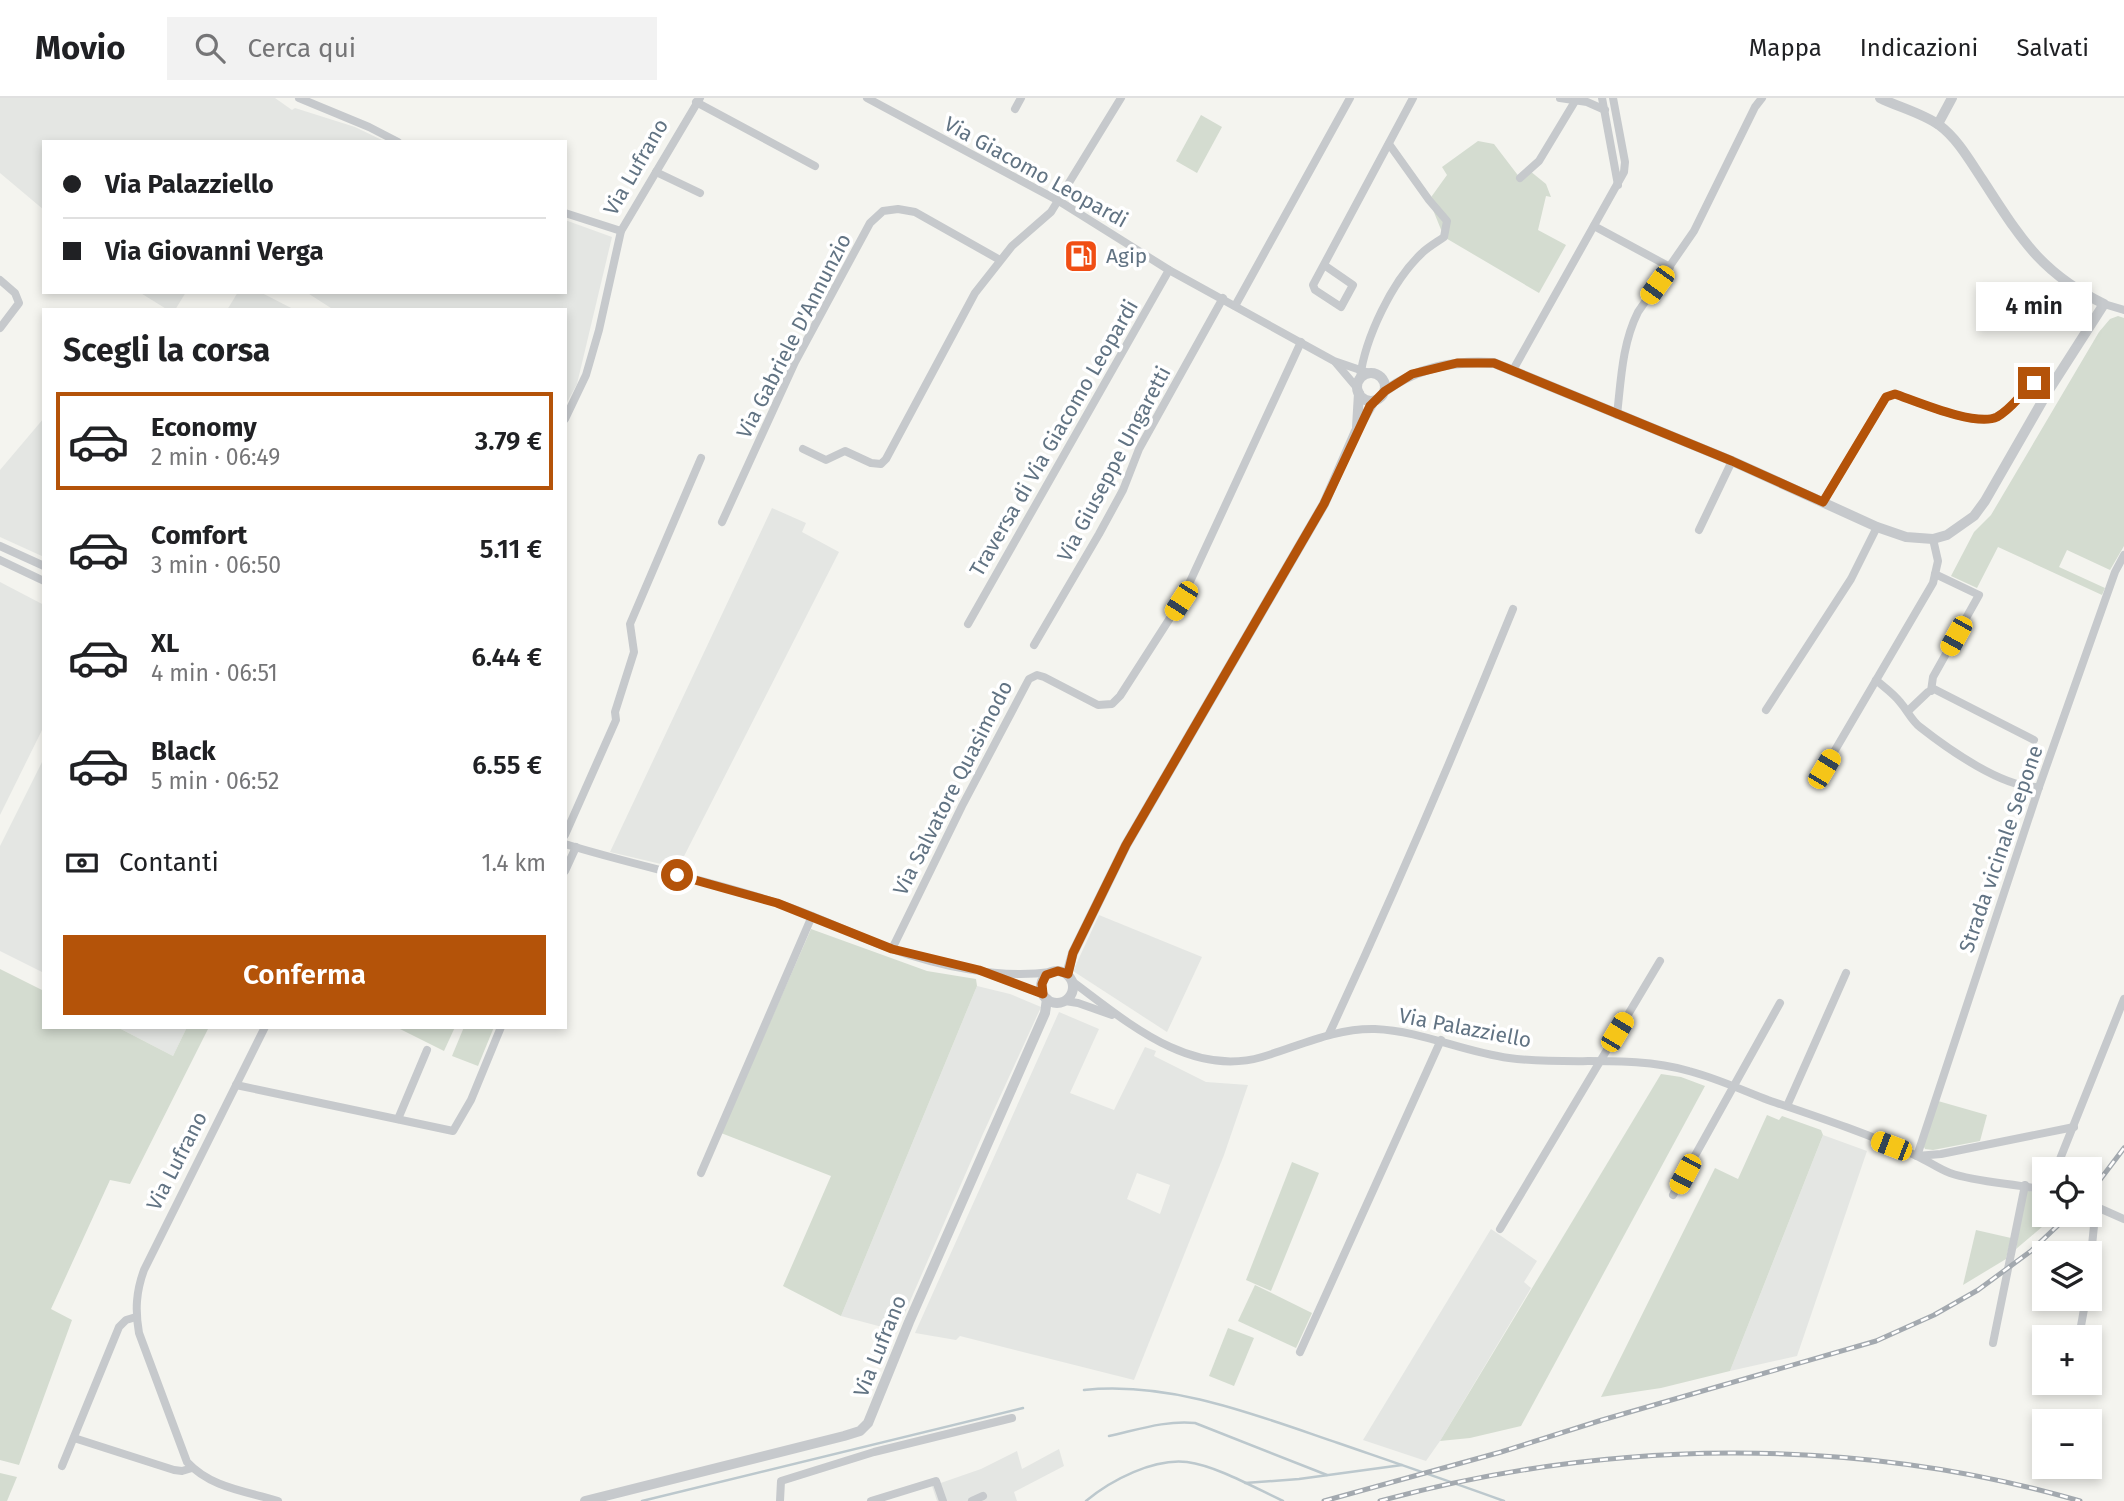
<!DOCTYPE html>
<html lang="it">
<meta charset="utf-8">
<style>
body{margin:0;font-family:"Fira Sans",sans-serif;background:#f2f2f2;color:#202124;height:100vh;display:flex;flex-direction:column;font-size:26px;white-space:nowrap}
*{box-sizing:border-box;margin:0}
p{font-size:23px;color:#757577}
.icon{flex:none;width:38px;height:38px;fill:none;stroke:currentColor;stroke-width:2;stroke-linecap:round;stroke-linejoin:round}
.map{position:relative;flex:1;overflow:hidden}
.details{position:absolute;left:42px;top:210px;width:525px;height:721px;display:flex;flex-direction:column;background:#fff;border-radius:0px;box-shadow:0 4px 10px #0003}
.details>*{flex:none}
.hud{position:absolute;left:42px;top:42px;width:525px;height:154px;border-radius:0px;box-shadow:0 4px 10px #0003;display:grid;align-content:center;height:154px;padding:0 21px;background:#fff}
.tools{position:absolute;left:2032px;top:1059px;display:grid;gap:14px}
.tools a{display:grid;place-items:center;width:70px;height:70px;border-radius:0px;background:#fff;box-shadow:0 4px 10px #0003;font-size:35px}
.end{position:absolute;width:32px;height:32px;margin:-16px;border:9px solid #b45309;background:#fff;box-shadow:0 0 0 4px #fff}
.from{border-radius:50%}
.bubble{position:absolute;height:49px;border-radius:0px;background:#fff;box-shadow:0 4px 10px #0003;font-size:23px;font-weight:600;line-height:49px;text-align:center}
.car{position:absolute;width:21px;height:42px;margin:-21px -10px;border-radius:9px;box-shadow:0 0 5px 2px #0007;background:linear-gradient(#f5c518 24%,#345 0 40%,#f5c518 0 76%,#345 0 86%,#f5c518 0)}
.hud b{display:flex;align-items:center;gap:24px;height:66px;font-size:26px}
.hud b+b{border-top:2px solid #e0e0e0}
.hud i{width:18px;height:18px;background:#202124}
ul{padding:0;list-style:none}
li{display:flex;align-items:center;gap:21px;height:98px;margin:0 14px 10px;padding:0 7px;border:4px solid transparent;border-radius:0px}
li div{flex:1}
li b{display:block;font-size:26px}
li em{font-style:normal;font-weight:600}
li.on{border-color:#b45309}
li>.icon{width:63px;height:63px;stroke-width:1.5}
h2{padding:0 21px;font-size:32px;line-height:84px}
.pay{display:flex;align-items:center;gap:18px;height:77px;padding:0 21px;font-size:26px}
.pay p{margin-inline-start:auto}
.cta{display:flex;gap:14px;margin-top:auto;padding:14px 21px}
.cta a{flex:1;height:80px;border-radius:0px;background:#b45309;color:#fff;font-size:28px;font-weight:600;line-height:80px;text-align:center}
header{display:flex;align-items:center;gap:42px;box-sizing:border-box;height:98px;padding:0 35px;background:#fff;border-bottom:2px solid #e0e0e0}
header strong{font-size:33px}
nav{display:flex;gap:38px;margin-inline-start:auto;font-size:24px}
.search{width:490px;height:63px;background:#f2f2f2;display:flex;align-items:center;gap:18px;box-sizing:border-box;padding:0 24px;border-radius:0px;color:#757577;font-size:26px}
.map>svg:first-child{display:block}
</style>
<header>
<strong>Movio</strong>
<div class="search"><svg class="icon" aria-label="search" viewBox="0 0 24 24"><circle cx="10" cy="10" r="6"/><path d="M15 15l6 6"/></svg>Cerca qui</div>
<nav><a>Mappa</a><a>Indicazioni</a><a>Salvati</a></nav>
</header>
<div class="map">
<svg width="2124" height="1403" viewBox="0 0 2124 1403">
<rect width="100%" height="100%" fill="#f4f4ef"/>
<g fill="#e4e6e3" fill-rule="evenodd">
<polygon points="0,0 275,0 292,12 295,10 355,29 386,44 44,44 44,112 0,75"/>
<polygon points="565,122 612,139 577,286 565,308 565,212 334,212 306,194 565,194"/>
<polygon points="139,194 186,194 175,212 168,212"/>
<polygon points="238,194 260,194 295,212 227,212"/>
<polygon points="44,320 44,459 0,439 0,372"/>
<polygon points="772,410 806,425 802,434 839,454 678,770 610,754"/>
<polygon points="0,484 44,507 44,628 0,717"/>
<polygon points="44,660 44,875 0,853 0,748"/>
<polygon points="1099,817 1202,859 1167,934 1073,873"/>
<polygon points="977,888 1010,896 1041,909 982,1038 897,1233 841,1218"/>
<path d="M1059,914L1099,931L1070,995L1114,1012L1145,949L1156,953L1154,958L1206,984L1248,987L1224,1057L1134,1282L960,1238L956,1242L915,1235ZM1137,1075L1170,1087L1160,1116L1127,1101Z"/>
<polygon points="117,929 187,929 173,958"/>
<polygon points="1823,1037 1867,1053 1797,1258 1730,1273"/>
<polygon points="1491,1131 1537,1163 1524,1184 1531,1190 1440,1343 1426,1363 1363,1342"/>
<polygon points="1059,1351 1064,1368 1014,1394 1017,1403 937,1403 932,1388 981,1371 1017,1353 1022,1371"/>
</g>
<g fill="#d4dcd0">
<polygon points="1201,17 1222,29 1197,75 1176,63"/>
<polygon points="1478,43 1494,46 1520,80 1530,73 1546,86 1551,99 1546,98 1538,132 1566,147 1539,195 1444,139 1429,102 1447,77 1442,69"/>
<polygon points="2118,218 2124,220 2124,448 2110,472 2067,452 2059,469 2105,490 2102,497 1998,449 1977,490 1951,478 1974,434 1991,417 2099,234 2110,221"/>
<polygon points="811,831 927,873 976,881 977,888 841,1218 783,1188 831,1078 721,1035"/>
<polygon points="0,871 44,893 44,929 117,929 173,958 187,929 209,929 130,1086 110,1082 51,1211 72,1222 19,1367 0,1362"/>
<polygon points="396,929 455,929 444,953"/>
<polygon points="464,929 494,929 478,968 452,958"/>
<polygon points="1661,976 1681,979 1705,988 1521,1328 1470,1340 1440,1343"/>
<polygon points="1938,1003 1987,1017 1980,1043 1933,1052 1925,1051 1923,1047"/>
<polygon points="1767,1017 1779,1022 1782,1018 1821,1032 1823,1037 1730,1273 1661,1290 1601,1299 1715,1070 1738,1081"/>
<polygon points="1292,1064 1319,1075 1271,1193 1246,1182"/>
<polygon points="2025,1092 2044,1096 2044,1116 2056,1117 2016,1151"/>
<polygon points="1976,1132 2011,1140 2006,1161 1963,1187"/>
<polygon points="1255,1187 1312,1215 1296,1250 1238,1223"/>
<polygon points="1228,1230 1254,1240 1234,1288 1209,1278"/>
<polygon points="0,1375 17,1379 7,1403 0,1403"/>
</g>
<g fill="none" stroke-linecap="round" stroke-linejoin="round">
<g stroke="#bcc8cd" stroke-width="2.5">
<path d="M1084,1292C1171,1283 1256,1317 1338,1345C1393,1364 1449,1383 1504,1403"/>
<path d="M1109,1338C1137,1332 1166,1322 1195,1325L1327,1377"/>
<polyline points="1245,1385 1299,1381 1402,1367"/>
<polyline points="642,1403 1023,1310"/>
<path d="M1086,1403C1111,1382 1154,1360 1187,1364C1217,1368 1255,1390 1283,1403"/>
</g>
<g stroke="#c6c9cc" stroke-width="8">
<polyline points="299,0 369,29 398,44"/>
<polyline points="867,0 1059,103 1169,172 1334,263 1369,275"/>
<polyline points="1560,0 1587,4 1605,12"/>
<polyline points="1602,0 1618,87"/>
<polyline points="696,4 815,68"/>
<polyline points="1015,11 1021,0"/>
<polyline points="656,74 700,95"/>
<polyline points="1520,80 1539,63 1577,0"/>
<polyline points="565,115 621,133"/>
<polyline points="1594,128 1670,169"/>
<polyline points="1324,167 1353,187 1341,209 1315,192 1313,187 1413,0"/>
<polyline points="0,182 15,195 19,205 0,230"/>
<polyline points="2104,206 2124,212"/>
<polyline points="1235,208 1350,0"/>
<polyline points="1336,265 1358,291"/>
<polyline points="1513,272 1624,74 1625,64 1613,0"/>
<path d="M1360,280C1365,240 1392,183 1422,155C1428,149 1437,144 1444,139L1447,123L1429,102L1389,46"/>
<path d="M1617,317C1621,282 1622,246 1638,214L1694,133L1755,9L1762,0"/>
<polyline points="565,321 586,277 599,232 621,133 700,0"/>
<polyline points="803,351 826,362 845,353 871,365 881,366 886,361 975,195 1012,148 1051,114 1121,0"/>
<path d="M1823,404L1886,299L1895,296C1918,304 1975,329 1996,319C2011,312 2021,297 2033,286L2047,295"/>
<polyline points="722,424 795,264 870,125 883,113 898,111 915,114 1000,162"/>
<polyline points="1699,432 1732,363"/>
<polyline points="0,448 44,468"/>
<polyline points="0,462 44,483"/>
<polyline points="968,526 1169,172"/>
<polyline points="1034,547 1099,436 1123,392 1139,351 1223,200"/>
<path d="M1876,582C1884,589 1894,596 1900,604C1907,612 1912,623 1920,629C1948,651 2004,691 2039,689"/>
<polyline points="1931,593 1933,579 1979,497 1935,476"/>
<polyline points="1766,612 1851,481 1877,429"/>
<polyline points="1908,613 1928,594 1934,591 2034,642"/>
<polyline points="1824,671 1933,485 1938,463 1933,441"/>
<polyline points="565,737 616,622 615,614 634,554 630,526 701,360"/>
<path d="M565,746C636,768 710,782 780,806C817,818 852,836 889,850C938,868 998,881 1051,874"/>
<polyline points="565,773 576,749"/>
<polyline points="892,851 962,708 1029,581 1037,577 1044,579 1098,607 1112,606 1120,598 1181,503 1301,244"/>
<polyline points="992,877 1043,896"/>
<path d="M1073,884C1127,924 1190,980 1262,959C1299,948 1335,930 1375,931C1422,933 1463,954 1509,960C1569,968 1630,956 1689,973C1716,980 1742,992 1768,1002C1818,1019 1869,1036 1917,1058C1928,1063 1939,1071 1950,1075C1979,1085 2014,1085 2044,1092"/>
<polyline points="1065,903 1078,905 1112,917"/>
<path d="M265,929L144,1172C136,1194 135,1212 139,1235L187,1364C211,1390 246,1393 278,1403"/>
<path d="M1329,936C1394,796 1455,654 1513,511"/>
<polyline points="236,987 453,1033 471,1002 501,929"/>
<polyline points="1787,1008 1846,875"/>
<polyline points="398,1021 427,952"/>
<polyline points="2074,1029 1941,1056 1917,1058 2039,689 2115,474 2124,457"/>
<polyline points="2056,1071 2124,901"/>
<polyline points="701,1075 812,818"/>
<polyline points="1673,1097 1780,905"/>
<polyline points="2090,1106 2124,1121"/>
<polyline points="1500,1131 1660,863"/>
<polyline points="2090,1167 2096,1108"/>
<polyline points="2079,1239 2086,1200"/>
<polyline points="1993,1245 2025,1087"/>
<polyline points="1300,1254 1441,942"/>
<polyline points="74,1340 174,1372 182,1373 192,1370"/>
<polyline points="62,1368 119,1229 126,1222 136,1219"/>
<polyline points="780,1403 781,1383 874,1354 1012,1320"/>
<polyline points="871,1403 936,1383 943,1403"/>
<polyline points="972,1403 983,1398"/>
</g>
<g stroke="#c6c9cc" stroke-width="10">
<polyline points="1938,26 1952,0"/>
<circle cx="1371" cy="289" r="14"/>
<path d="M1385,293C1416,270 1455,262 1494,265L1732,363L1877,429L1906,439L1933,441L1947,437L1974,418L1985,403L2047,295L2104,206C2039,174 2020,139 1982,81C1970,63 1957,40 1939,27C1922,15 1898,9 1880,0"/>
<polyline points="1357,329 1359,295"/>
<circle cx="1057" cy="889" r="16"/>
<polyline points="1067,876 1073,855 1126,747 1324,406 1356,333 1374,303"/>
<polyline points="585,1403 844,1338 860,1333 868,1325 909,1224 1045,915 1047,901"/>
</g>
<g stroke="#a3a9af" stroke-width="5">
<g id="rail">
<polyline points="2090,1095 2124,1050"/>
<polyline points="1324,1403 1501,1354 1602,1322 1876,1243 1934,1217 1978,1192 2031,1153 2070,1116"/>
<path d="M1380,1403C1607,1341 1854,1337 2080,1403"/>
</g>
</g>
<use href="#rail" stroke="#fff" stroke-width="2.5" stroke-dasharray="8" stroke-linecap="butt"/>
</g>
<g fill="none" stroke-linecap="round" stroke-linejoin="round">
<path stroke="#b45309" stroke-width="9" d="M677,777L777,805L892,851L979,872L1043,896L1042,886L1046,877L1058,873L1068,876L1073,855L1126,747L1324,406L1370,308L1385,293L1412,276L1457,265H1494L1732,363L1823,404L1886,299L1895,296C1918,304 1976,329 1997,319C2012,311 2021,295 2034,285"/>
</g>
<defs>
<g id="fuel-square" transform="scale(1.75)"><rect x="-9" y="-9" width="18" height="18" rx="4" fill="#f04e14" stroke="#fff"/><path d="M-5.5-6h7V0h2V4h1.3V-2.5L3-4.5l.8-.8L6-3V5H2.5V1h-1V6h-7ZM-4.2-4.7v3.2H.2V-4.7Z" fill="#fff"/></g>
</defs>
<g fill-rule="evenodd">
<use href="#fuel-square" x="1081" y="158"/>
</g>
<g text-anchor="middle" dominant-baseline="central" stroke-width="7" stroke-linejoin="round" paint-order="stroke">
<g font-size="21" fill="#617383" stroke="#fff">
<text transform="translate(636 69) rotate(-60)">Via Lufrano</text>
<text transform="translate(1036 74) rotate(29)">Via Giacomo Leopardi</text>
<text transform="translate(794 238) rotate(-63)">Via Gabriele D'Annunzio</text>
<text transform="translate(1054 340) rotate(-60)">Traversa di Via Giacomo Leopardi</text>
<text transform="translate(1114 366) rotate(-62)">Via Giuseppe Ungaretti</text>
<text transform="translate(953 690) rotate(-63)">Via Salvatore Quasimodo</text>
<text transform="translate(2001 751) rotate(-71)">Strada vicinale Sepone</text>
<text transform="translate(1465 930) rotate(11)">Via Palazziello</text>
<text transform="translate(177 1063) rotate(-63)">Via Lufrano</text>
<text transform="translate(880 1248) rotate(-68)">Via Lufrano</text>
</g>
<g font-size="21" fill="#617383" stroke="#fff" text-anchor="start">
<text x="1106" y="158">Agip</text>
</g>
</g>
</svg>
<div class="tools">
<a><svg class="icon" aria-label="locate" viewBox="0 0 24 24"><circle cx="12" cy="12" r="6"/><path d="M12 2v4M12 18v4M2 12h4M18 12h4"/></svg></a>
<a><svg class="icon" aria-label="layers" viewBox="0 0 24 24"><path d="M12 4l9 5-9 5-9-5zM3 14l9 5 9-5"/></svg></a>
<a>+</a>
<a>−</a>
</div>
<i class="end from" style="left:677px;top:777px"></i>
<i class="end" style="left:2034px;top:285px"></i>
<div class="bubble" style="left:1976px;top:184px;width:116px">4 min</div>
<i class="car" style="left:1657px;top:187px;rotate:216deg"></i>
<i class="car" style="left:1181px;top:503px;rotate:213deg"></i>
<i class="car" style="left:1956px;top:538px;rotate:209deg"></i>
<i class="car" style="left:1824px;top:671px;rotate:31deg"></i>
<i class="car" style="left:1617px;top:934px;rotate:31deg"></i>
<i class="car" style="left:1891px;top:1048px;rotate:291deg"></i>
<i class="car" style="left:1685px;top:1076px;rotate:208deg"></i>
<div class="hud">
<b><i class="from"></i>Via Palazziello</b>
<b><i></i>Via Giovanni Verga</b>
</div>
<section class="details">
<h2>Scegli la corsa</h2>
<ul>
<li class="on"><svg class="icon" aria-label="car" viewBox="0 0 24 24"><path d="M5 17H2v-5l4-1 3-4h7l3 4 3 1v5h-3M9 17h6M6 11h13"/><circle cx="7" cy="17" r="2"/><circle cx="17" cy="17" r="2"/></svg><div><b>Economy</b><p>2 min · 06:49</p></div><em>3.79 €</em></li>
<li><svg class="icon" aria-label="car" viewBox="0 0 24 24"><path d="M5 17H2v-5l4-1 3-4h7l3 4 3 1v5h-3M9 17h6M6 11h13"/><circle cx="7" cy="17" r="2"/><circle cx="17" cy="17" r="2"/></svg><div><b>Comfort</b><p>3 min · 06:50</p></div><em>5.11 €</em></li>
<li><svg class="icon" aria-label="car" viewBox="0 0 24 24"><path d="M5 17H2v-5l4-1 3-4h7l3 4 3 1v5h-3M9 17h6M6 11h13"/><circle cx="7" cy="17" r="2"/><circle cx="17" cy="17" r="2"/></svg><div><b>XL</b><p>4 min · 06:51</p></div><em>6.44 €</em></li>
<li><svg class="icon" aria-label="car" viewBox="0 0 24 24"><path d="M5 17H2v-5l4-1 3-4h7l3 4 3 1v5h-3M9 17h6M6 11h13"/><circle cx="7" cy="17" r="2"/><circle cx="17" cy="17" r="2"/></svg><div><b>Black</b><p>5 min · 06:52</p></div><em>6.55 €</em></li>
</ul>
<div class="pay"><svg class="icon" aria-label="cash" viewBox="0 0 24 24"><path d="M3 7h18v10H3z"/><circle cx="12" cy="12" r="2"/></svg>Contanti<p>1.4 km</p></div>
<div class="cta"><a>Conferma</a></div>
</section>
</div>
